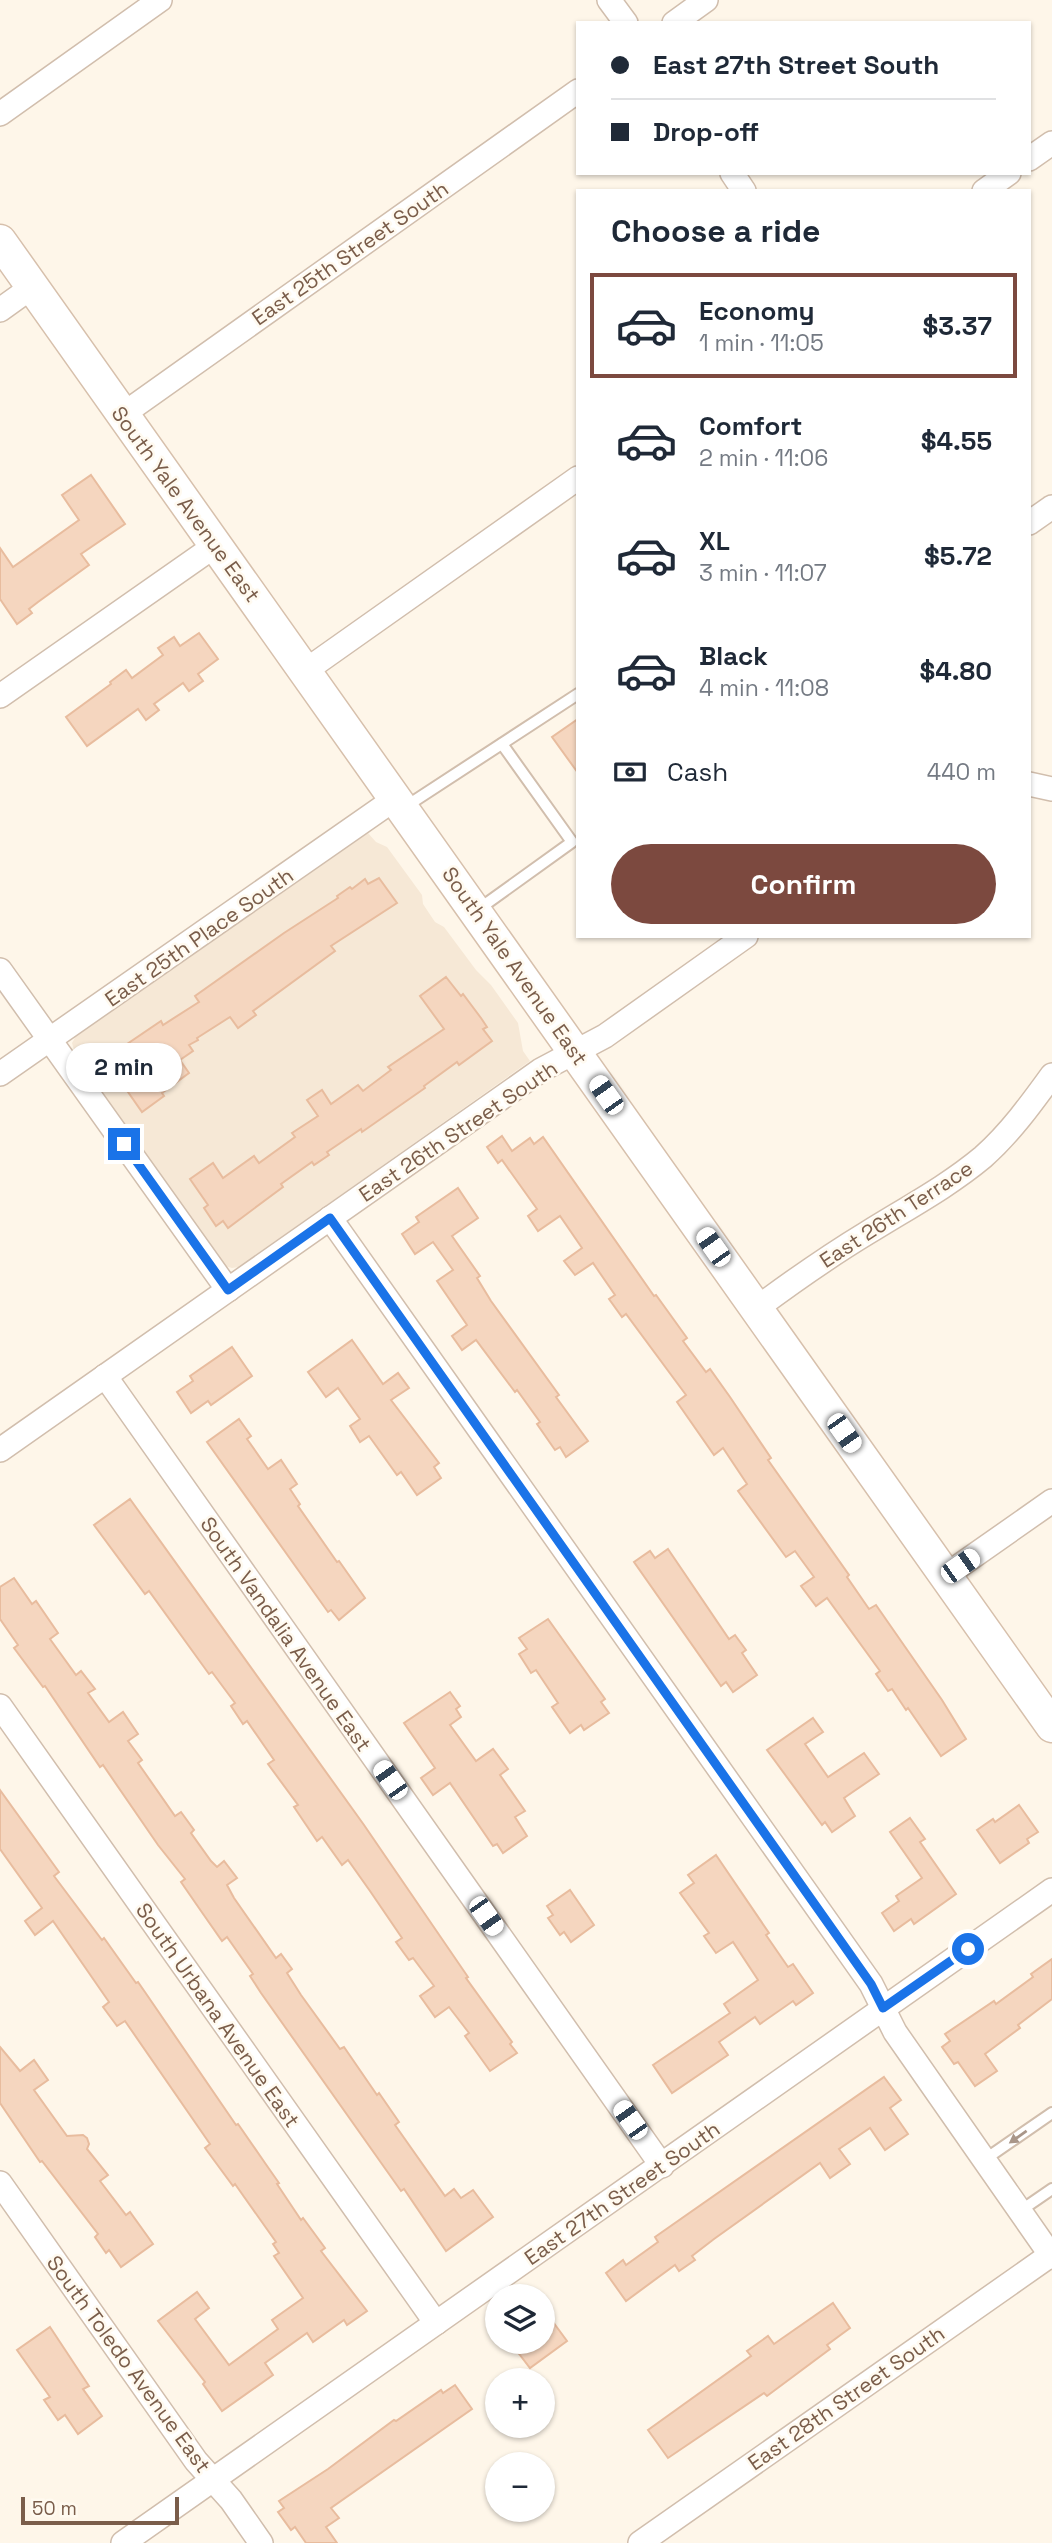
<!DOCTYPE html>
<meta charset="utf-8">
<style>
body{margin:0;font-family:"Space Grotesk",sans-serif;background:#f6f6f7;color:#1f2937;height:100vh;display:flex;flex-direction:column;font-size:26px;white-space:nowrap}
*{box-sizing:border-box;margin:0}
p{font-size:23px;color:#747a83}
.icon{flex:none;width:38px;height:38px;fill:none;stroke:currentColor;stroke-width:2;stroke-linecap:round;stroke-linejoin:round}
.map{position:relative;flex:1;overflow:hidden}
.panel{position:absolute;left:576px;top:189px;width:455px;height:749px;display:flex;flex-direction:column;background:#fff;border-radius:0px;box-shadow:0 2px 5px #0004}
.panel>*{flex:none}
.top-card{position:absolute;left:576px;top:21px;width:455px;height:154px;border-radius:0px;box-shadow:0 2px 5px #0004;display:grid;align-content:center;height:154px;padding:0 35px;background:#fff}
.fabs{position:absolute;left:485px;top:2284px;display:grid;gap:14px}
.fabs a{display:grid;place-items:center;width:70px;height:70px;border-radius:50%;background:#fff;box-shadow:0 2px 5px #0004;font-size:35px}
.scale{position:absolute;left:21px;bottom:18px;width:158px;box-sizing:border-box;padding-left:7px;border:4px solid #7a5d4a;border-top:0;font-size:19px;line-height:24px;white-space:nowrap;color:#7a5d4a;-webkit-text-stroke:5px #fffaf0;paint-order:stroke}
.end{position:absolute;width:32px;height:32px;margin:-16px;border:9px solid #1a73e8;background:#fff;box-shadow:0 0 0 4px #fff}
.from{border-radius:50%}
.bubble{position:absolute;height:49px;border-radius:24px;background:#fff;box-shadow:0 2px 5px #0004;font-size:23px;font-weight:700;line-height:49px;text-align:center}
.car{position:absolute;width:21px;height:42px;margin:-21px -10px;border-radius:9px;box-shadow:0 0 5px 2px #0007;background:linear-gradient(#fff 24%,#345 0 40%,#fff 0 76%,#345 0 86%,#fff 0)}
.top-card b{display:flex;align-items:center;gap:24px;height:66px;font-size:26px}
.top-card b+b{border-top:2px solid #e0e1e3}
.top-card i{width:18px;height:18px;background:#1f2937}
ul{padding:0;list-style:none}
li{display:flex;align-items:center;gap:21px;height:105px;margin:0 14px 10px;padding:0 21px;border:4px solid transparent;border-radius:0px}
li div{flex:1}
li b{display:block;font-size:26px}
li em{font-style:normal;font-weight:700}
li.selected{border-color:#7c493f}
li>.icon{width:63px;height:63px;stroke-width:1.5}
h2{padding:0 35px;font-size:32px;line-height:84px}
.pay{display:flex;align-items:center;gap:18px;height:77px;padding:0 35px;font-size:26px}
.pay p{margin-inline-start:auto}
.button{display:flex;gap:14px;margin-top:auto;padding:14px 35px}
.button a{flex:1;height:80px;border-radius:42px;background:#7c493f;color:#fff;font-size:28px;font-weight:700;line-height:80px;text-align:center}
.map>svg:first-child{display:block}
</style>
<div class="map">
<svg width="1052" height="2543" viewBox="0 0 1052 2543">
<rect width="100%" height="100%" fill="#fef6e9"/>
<polygon fill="#f6e8d6" points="368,833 376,842 387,847 422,895 423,904 435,922 444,927 476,970 491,985 518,1023 523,1051 530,1061 239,1267 232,1268 225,1266 76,1057 72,1043 76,1036"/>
<g fill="#f5d6bf" stroke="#e8bc9e" stroke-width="2">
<polygon points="91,475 125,524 81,554 89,565 38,602 29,609 32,613 17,624 0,599 0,548 13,567 79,520 62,495"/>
<polygon points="199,633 218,659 198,674 203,681 189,691 183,683 154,704 159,710 146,720 138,709 87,746 66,717 111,684 110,682 126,670 132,678 163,655 158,648 174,637 180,646"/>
<polygon points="578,719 578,773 552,737"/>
<polygon points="379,878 397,903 331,946 335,951 253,1011 256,1015 238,1028 230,1017 197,1038 198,1040 189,1045 193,1051 180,1060 189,1073 162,1093 164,1096 142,1112 105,1059 161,1021 163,1025 199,1002 195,996 284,933 338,898 337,896 350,887 352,889 365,879 368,884"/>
<polygon points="446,977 461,996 463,994 481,1018 487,1027 483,1029 492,1041 459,1065 457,1062 424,1086 425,1088 362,1132 361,1129 327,1152 329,1155 314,1165 312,1162 281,1184 283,1187 228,1228 223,1221 216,1226 204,1208 208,1205 190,1179 213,1163 223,1178 254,1156 259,1163 295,1137 292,1133 318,1116 307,1100 322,1090 331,1104 358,1085 363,1091 391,1070 388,1067 444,1029 420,996"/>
<polygon points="502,1136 512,1151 530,1138 534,1144 543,1137 654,1296 656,1295 687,1338 683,1341 706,1372 710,1369 730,1397 771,1458 768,1460 849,1575 847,1577 869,1609 876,1605 942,1700 966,1739 941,1756 908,1708 906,1710 892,1689 888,1691 876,1674 880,1671 827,1598 816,1606 801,1586 814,1577 795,1551 786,1557 738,1491 747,1484 723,1448 714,1455 677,1402 686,1395 626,1314 622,1317 609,1299 615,1295 593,1263 575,1275 564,1261 582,1248 560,1216 538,1231 528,1216 537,1209 502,1160 498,1163 487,1147"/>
<polygon points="458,1188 478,1218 452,1236 480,1276 477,1278 491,1301 559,1395 556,1397 588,1441 566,1457 560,1447 555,1450 537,1424 540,1422 517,1390 515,1392 476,1340 462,1350 452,1336 467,1325 437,1281 453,1270 433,1242 415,1254 402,1234 419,1222 416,1217"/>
<polygon points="352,1340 383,1384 398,1373 409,1388 391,1400 439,1463 434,1467 441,1478 417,1495 401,1472 397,1475 369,1436 360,1442 350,1426 360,1419 338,1388 326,1397 308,1372"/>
<polygon points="232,1347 252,1376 211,1405 208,1401 191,1413 177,1392 193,1381 190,1376"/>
<polygon points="239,1419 251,1436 247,1439 268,1469 281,1460 297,1484 290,1489 300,1504 298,1506 337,1562 339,1561 365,1598 339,1620 331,1610 328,1612 207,1442"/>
<polygon points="130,1499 364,1825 468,1977 466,1978 512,2042 510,2044 517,2053 490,2071 465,2036 469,2033 449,2007 435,2017 420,1996 434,1986 413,1958 409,1960 396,1942 402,1938 370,1891 348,1860 342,1865 322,1837 317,1841 294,1807 298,1805 268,1764 274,1760 247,1721 243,1724 231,1706 235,1703 212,1672 209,1674 149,1591 145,1594 94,1525"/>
<polygon points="668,1549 729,1639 735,1635 746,1650 742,1653 757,1675 733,1692 726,1682 721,1686 634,1562 650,1551 655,1558"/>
<polygon points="14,1578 32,1604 36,1601 58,1633 50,1639 76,1675 81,1671 95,1689 88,1693 109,1722 123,1712 138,1734 128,1741 142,1760 138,1763 175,1816 181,1812 194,1830 191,1833 211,1861 217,1867 224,1861 237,1878 227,1885 234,1898 276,1958 281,1954 292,1969 287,1973 301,1995 340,2049 344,2047 377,2095 379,2093 399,2122 395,2125 445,2196 454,2189 461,2198 473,2190 493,2217 446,2251 404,2189 401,2191 261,1993 250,1976 253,1974 227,1937 222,1941 201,1911 181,1882 185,1879 158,1845 103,1765 100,1767 45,1686 43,1687 14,1648 18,1645 0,1619 0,1587"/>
<polygon points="548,1619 605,1699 601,1702 609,1713 584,1730 581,1725 570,1733 552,1707 558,1703 536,1670 531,1673 519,1654 527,1649 519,1638"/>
<polygon points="450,1692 460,1706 456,1709 461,1717 450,1725 476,1761 493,1749 508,1769 500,1775 525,1811 515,1817 527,1836 503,1853 497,1844 493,1846 450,1783 433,1795 421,1778 435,1768 404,1723"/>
<polygon points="813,1718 823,1732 805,1744 828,1777 864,1753 879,1774 844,1798 855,1816 832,1832 825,1822 822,1825 767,1750"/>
<polygon points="0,1790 59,1872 54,1876 102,1940 104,1938 136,1983 138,1982 147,1995 236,2125 238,2124 265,2163 279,2183 277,2184 301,2220 303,2218 325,2248 321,2251 367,2311 347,2325 344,2320 313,2342 307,2333 265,2363 273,2375 222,2411 203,2384 205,2382 158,2321 197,2292 209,2308 195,2319 229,2365 278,2329 272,2320 303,2298 274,2256 279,2253 273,2244 276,2242 235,2184 233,2186 205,2148 210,2144 125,2021 117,2026 103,2007 109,2002 53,1921 35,1935 25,1921 42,1908 0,1849"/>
<polygon points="1019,1805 1038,1832 1027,1839 1029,1843 1000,1863 977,1830 993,1819 995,1822"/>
<polygon points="910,1818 925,1839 920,1842 956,1894 914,1924 911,1919 894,1931 882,1913 899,1901 896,1896 922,1878 890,1832"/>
<polygon points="716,1855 769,1933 766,1935 788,1967 793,1964 813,1993 796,2005 793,2001 760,2024 755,2017 719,2042 728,2055 672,2093 653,2065 730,2013 724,2004 758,1980 733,1942 716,1953 704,1936 709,1933 680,1893 694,1883 688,1875"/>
<polygon points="570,1890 594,1925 571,1942 564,1932 560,1935 548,1918 553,1915 547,1906"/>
<polygon points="1052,1959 1052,1999 1018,2025 1020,2028 985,2054 997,2071 975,2086 958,2062 954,2064 942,2047 950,2041 945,2034 994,2001 996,2004 1033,1977 1031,1974"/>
<polygon points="0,2047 20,2071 34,2060 48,2080 34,2090 67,2136 83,2135 87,2138 89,2144 87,2149 108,2175 100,2181 126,2215 130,2212 153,2244 121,2267 109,2250 106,2253 95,2237 98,2234 42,2161 40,2162 0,2103"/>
<polygon points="884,2077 901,2100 890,2108 908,2134 885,2150 870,2128 839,2149 850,2164 830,2178 820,2163 714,2239 692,2256 695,2260 679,2271 675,2265 626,2301 606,2273 623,2260 626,2265 658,2242 655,2237"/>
<polygon points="833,2303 850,2328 827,2345 830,2349 767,2396 764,2393 668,2458 648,2430 751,2356 747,2351 768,2336 774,2344"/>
<polygon points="542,2307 567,2341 530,2368 510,2342 542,2342"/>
<polygon points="50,2327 89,2386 83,2389 102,2416 78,2434 65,2415 58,2420 44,2400 50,2397 17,2350"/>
<polygon points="455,2385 472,2409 331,2508 339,2518 326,2527 337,2543 306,2543 295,2527 291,2530 278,2512 284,2508 279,2501 328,2469 394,2420 396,2421 441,2390 443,2393"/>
</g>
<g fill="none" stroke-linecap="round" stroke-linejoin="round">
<g stroke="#d1bead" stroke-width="14">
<g id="lane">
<polyline points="405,807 578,694"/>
<polyline points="476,911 572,842 502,744"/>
<polyline points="984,2160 1052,2113"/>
<polyline points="1020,2211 1052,2189"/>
</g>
</g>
<g stroke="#d1bead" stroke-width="26">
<g id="street">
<polyline points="609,0 626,23"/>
<polyline points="674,23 706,0"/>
<polyline points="0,114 160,0"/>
<polyline points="1029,159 1052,143"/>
<polyline points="732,173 744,191"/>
<polyline points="984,191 1009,173"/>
<polyline points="0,310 32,287"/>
<polyline points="122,415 578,91"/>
<polyline points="1029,523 1052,507"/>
<polyline points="305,671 578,478"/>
<polyline points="0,696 216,545"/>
<polyline points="1029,784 1052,789"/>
<polyline points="0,970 228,1290"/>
<polyline points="0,1074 396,798"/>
<polyline points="330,1218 871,1984 895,2032 1052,2257"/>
<path d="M757,1308C792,1282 829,1256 867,1233C907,1208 947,1187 983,1157C1010,1133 1031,1104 1052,1075"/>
<polyline points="105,1376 662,2166"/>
<polyline points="0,1450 541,1070 605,1036 746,936"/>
<polyline points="945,1576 1052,1501"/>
<polyline points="0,1706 436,2323"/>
<polyline points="0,2183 196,2461 231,2500 261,2543"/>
<polyline points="123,2543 1052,1890"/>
<polyline points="640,2543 1052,2254"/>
</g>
</g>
<g stroke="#d7c0ac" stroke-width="35">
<polyline id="secondary" points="0,241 1052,1726"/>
</g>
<use href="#lane" stroke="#fff" stroke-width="10"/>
<use href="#street" stroke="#fff" stroke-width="23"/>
<use href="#secondary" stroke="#fff" stroke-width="32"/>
</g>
<defs><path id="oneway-solid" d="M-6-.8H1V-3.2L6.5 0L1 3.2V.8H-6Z" transform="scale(1.75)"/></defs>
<use fill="#a99689" href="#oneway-solid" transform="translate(1018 2137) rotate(145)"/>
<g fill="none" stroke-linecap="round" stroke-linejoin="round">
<polyline stroke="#1a73e8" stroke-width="9" points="124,1144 228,1290 330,1218 871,1984 883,2008 968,1949"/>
</g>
<g text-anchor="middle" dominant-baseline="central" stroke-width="5" stroke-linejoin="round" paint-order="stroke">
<g font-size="21" fill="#7a5d4a" stroke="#fffaf0">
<text transform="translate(350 253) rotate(-35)">East 25th Street South</text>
<text transform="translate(186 504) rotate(54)">South Yale Avenue East</text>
<text transform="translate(199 937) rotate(-35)">East 25th Place South</text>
<text transform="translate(515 966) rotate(55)">South Yale Avenue East</text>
<text transform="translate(458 1131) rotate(-34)">East 26th Street South</text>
<text transform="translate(896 1214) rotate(-33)">East 26th Terrace</text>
<text transform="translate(286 1634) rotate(55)">South Vandalia Avenue East</text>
<text transform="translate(218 2015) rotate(55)">South Urbana Avenue East</text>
<text transform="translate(622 2193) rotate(-35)">East 27th Street South</text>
<text transform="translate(129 2364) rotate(54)">South Toledo Avenue East</text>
<text transform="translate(846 2398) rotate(-35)">East 28th Street South</text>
</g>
</g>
</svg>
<div class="fabs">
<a><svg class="icon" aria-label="layers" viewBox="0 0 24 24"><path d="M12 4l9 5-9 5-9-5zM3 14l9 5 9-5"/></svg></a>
<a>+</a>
<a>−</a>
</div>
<div class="scale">50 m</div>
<i class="end from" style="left:968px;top:1949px"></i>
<i class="end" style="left:124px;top:1144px"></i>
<div class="bubble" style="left:66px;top:1043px;width:116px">2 min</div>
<i class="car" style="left:606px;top:1095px;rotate:325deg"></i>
<i class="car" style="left:713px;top:1247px;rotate:325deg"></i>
<i class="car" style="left:844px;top:1433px;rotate:145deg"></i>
<i class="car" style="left:960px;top:1566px;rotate:55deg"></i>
<i class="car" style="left:390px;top:1780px;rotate:325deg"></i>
<i class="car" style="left:486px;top:1916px;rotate:145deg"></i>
<i class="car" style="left:630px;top:2120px;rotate:325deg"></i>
<div class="top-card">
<b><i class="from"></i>East 27th Street South</b>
<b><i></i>Drop-off</b>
</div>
<section class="panel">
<h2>Choose a ride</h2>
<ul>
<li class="selected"><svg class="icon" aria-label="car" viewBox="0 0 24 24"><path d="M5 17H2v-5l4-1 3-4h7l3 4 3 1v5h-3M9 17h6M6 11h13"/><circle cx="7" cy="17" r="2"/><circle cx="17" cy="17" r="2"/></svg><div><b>Economy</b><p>1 min · 11:05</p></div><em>$3.37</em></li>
<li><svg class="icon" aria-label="car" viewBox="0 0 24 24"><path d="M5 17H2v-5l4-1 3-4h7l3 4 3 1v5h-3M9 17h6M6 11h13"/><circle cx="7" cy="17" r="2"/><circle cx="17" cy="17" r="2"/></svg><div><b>Comfort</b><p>2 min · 11:06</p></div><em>$4.55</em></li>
<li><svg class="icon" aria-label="car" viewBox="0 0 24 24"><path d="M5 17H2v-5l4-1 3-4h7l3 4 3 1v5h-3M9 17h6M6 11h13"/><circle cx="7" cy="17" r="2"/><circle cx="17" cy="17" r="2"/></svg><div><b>XL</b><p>3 min · 11:07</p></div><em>$5.72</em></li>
<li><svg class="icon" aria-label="car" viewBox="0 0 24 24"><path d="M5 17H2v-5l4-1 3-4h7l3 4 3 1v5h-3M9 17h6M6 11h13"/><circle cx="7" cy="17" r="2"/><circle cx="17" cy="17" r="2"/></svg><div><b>Black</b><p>4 min · 11:08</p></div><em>$4.80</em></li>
</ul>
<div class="pay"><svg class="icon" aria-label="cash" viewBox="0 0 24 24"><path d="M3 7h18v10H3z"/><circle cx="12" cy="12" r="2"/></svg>Cash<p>440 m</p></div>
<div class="button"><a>Confirm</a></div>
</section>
</div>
